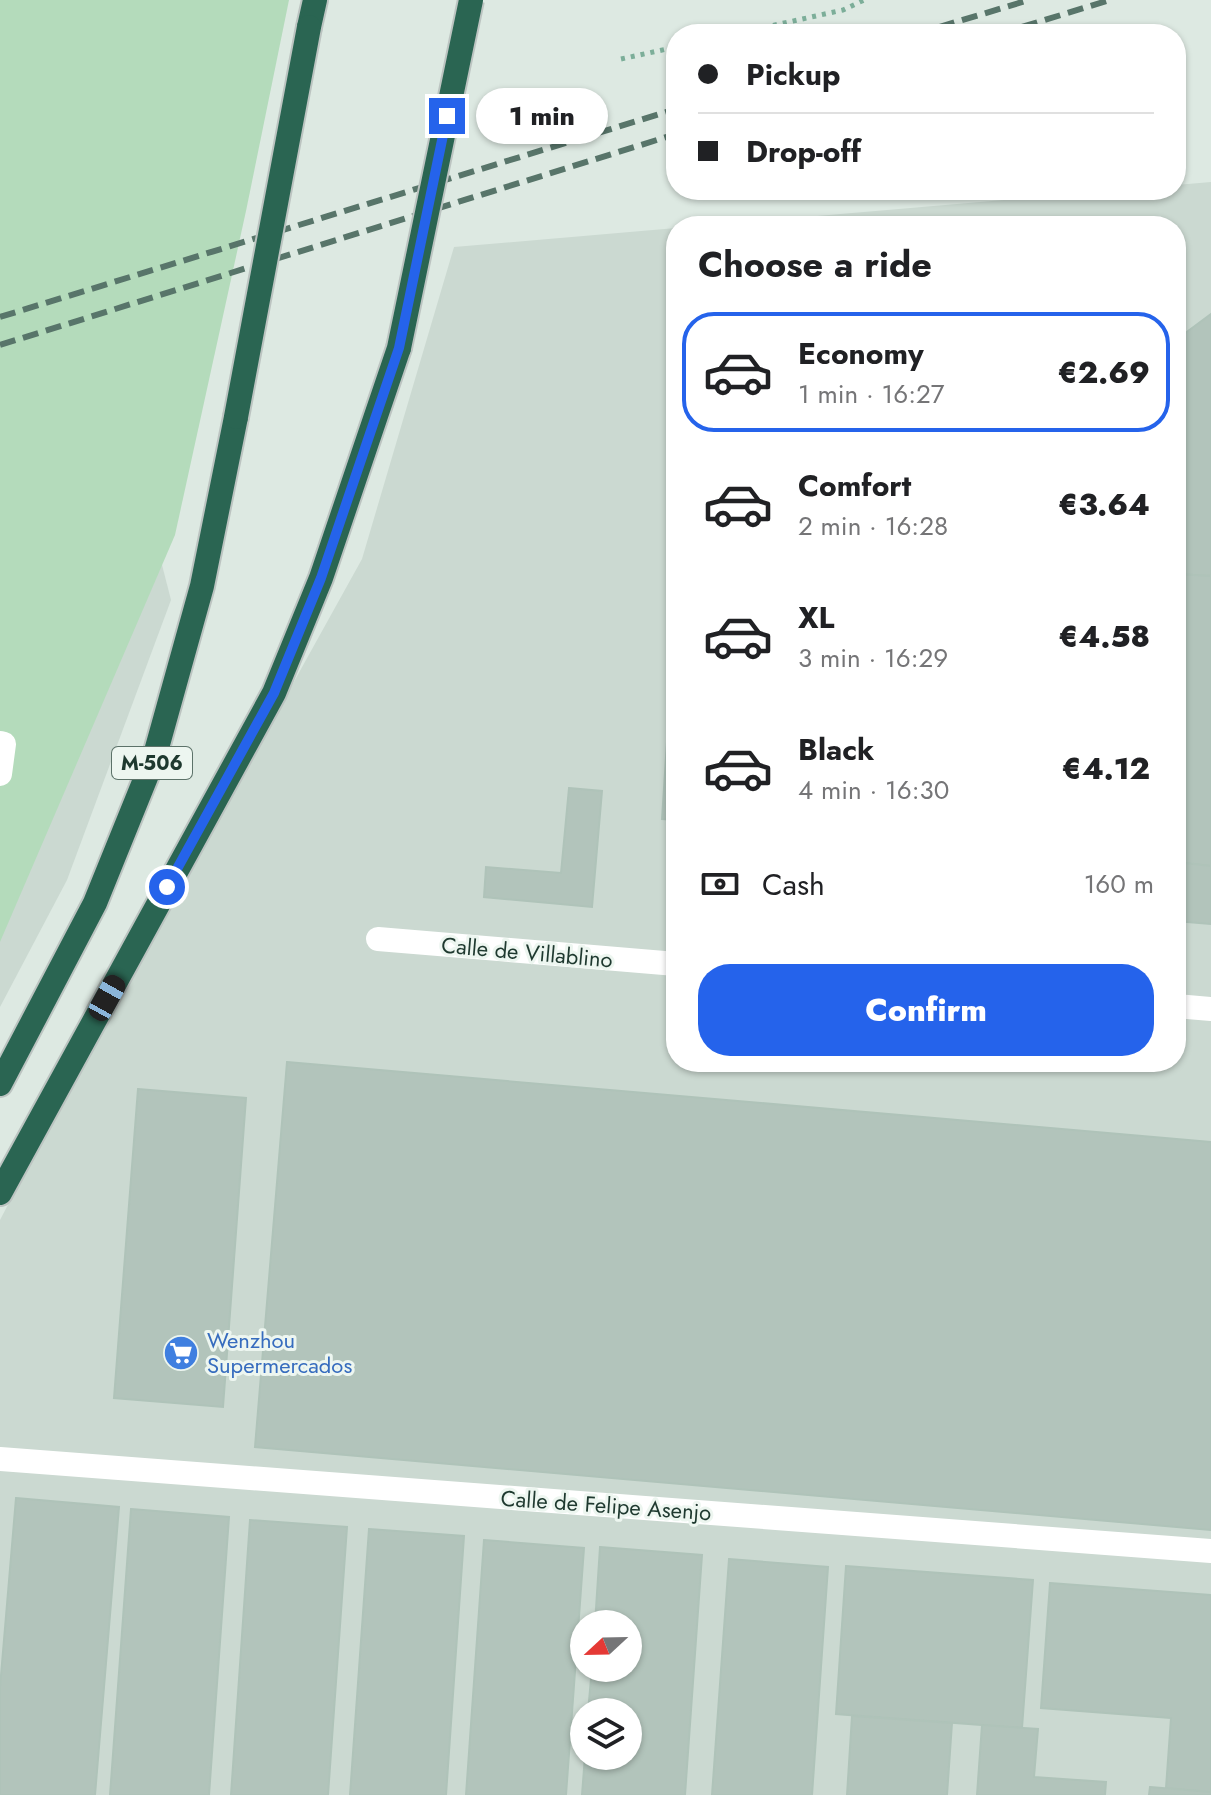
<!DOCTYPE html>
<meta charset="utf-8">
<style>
body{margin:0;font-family:Jost,sans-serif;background:#f2f2f2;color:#202124;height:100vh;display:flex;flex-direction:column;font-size:30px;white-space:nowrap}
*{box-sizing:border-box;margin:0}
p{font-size:26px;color:#757577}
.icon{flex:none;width:44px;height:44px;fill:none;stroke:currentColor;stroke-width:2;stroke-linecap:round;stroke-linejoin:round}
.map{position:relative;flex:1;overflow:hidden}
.side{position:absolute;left:666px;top:216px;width:520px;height:856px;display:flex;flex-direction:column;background:#fff;border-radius:32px;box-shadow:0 2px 6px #0004}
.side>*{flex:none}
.hud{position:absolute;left:666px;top:24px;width:520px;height:176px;border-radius:32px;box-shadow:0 2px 6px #0004;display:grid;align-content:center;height:176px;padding:0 32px;background:#fff}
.needle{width:52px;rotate:248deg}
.fabs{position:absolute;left:570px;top:1610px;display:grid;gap:16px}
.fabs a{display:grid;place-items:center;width:72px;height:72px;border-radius:50%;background:#fff;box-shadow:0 2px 6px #0004;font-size:40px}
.end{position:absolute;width:36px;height:36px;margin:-18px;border:10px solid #2563eb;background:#fff;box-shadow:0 0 0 4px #fff}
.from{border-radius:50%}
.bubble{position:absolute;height:56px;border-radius:28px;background:#fff;box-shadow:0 2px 6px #0004;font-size:26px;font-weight:800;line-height:56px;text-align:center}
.car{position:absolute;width:24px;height:48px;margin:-24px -12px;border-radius:10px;box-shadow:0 0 6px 2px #0007;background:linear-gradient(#222 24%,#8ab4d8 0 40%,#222 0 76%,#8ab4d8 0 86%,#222 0)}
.hud b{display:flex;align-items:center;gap:28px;height:76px;font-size:30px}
.hud b+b{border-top:2px solid #e0e0e0}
.hud i{width:20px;height:20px;background:#202124}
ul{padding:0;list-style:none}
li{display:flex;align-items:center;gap:24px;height:120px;margin:0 16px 12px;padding:0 16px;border:4px solid transparent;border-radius:32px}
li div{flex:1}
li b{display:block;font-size:30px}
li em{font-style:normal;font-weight:800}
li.current{border-color:#2563eb}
li>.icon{width:72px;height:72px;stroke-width:1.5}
h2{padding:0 32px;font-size:36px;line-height:96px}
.pay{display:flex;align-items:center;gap:20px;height:88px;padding:0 32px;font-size:30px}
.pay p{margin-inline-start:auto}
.action{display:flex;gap:16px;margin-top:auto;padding:16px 32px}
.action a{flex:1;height:92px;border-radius:32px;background:#2563eb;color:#fff;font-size:32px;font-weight:800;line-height:92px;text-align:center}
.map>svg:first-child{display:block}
</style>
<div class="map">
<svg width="1211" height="1795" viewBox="0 0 1211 1795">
<rect width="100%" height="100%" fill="#dde9e2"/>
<g fill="#cbd9d1" fill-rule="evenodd">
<path d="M1211,182V1795H0V1220L78,1071L362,559L454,247L676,228V1062H1176V226H700L1122,190H1176V185ZM584,1624H628V1668H584ZM584,1712H628V1756H584Z"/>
<polygon points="113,373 171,600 67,880 0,1007 0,408"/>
</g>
<polygon fill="#b4dbbb" points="0,0 289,0 246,211 175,535 0,942"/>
<g fill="#b2c4bb" stroke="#afc3b9" stroke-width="2">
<polygon points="1211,314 1211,576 1176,574 1176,340"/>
<polygon points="1176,574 1211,576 1211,866 1176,862"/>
<polygon points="676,706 676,820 662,819 669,711"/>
<polygon points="569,788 602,791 592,907 484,897 486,867 561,873"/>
<polygon points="1176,862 1211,866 1211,924 1176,921"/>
<polygon points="287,1062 1211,1142 1211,1530 255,1447"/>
<polygon points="138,1089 246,1098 223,1407 114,1398"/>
<polygon points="16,1498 119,1507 95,1795 0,1795 0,1687"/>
<polygon points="131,1509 229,1517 209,1795 110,1795"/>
<polygon points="250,1520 347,1527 328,1795 231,1795"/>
<polygon points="369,1529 464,1536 446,1795 350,1795"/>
<polygon points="484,1540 584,1548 566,1795 466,1795"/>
<polygon points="600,1547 702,1555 685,1795 582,1795 585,1756 628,1756 628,1712 588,1712 592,1668 628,1668 628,1624 595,1624"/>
<polygon points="729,1559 828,1567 812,1795 712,1795"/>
<polygon points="846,1566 1033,1580 1022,1728 836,1714"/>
<polygon points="1050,1583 1211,1595 1211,1792 1166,1788 1171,1718 1041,1708"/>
<polygon points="852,1716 952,1723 947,1795 847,1795"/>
<polygon points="982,1725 1038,1729 1034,1777 1106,1782 1105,1795 977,1795"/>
<polygon points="1150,1787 1211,1792 1211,1795 1149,1795"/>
</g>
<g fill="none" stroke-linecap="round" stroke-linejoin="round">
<g stroke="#bcc4c1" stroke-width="28">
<g id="highway">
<polyline points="309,27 315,0"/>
<polyline points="0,1084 95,903 155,755 202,586 236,417"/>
<polyline points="0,1193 274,693 321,578 399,348"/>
</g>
</g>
<g stroke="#7cae99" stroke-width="5" stroke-dasharray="4 6" stroke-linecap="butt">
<polyline points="734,34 843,10 864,0"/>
<polyline points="621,59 676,47"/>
</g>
<g stroke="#fff" stroke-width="24">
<polyline points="0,743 4,744 0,774"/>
<polyline points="378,939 676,964"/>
<polyline points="1176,1006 1211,1009"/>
<polyline points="0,1459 1211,1551"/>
</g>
<use href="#highway" stroke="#2a6552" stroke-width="24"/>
<g stroke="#58756a" stroke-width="6" stroke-dasharray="16 8" stroke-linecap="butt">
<polyline points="916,34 1029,0"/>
<polyline points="999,34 1110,0"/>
<polyline points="0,317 676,109"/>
<polyline points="0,345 676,134"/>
</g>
<g stroke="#bcc4c1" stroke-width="28" stroke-linecap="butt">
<g id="highway-bridge">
<polyline points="399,348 471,0"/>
<polyline points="236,417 309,27"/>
</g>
</g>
<use href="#highway-bridge" stroke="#2a6552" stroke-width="24"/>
</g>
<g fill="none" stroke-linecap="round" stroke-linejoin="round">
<polyline stroke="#2563eb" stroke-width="10" points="167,887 274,693 321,578 399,348 447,116"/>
</g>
<defs>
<g id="supermarket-disc" transform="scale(1.8)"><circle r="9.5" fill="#3f7fe0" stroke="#edf6f0"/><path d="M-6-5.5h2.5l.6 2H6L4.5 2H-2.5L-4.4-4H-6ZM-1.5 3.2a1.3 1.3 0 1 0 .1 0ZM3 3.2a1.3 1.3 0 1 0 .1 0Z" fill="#fff"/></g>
</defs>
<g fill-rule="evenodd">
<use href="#supermarket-disc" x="181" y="1353"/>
</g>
<g text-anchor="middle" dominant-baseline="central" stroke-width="6" stroke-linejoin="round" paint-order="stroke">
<rect fill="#edf6f0" stroke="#5c7269" stroke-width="2" x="112" y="747" width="80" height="32" rx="6"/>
<g font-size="20" font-weight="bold" fill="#1e392f">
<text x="152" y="763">M-506</text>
</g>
<g font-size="22" fill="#1e392f" stroke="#edf6f0">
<text transform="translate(527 952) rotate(5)">Calle de Villablino</text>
<text transform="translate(606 1505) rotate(4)">Calle de Felipe Asenjo</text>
</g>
<g font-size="22" fill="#366cbe" stroke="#edf6f0" text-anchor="start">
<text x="207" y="1340">Wenzhou<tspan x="207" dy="25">Supermercados</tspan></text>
</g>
</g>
</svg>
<div class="fabs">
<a><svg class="needle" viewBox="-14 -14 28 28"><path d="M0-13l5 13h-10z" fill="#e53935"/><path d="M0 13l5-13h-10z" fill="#757577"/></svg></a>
<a><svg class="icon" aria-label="layers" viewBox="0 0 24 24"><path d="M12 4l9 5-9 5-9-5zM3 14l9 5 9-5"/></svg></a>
</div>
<i class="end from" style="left:167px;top:887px"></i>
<i class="end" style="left:447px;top:116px"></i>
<div class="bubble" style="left:476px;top:88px;width:132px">1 min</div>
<i class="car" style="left:107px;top:998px;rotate:29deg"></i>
<div class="hud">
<b><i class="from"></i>Pickup</b>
<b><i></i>Drop-off</b>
</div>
<section class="side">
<h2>Choose a ride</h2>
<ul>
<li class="current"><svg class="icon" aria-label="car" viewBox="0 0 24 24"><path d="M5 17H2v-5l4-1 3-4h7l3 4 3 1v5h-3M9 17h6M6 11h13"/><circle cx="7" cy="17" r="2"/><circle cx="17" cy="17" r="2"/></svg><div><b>Economy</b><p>1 min · 16:27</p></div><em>€2.69</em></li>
<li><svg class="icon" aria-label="car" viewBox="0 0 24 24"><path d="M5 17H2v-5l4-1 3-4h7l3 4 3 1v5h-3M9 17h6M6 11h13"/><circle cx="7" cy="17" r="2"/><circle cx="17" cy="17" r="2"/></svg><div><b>Comfort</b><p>2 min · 16:28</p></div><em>€3.64</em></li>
<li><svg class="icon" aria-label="car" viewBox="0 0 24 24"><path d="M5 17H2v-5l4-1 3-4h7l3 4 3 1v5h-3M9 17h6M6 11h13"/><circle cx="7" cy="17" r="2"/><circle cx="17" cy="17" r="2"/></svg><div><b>XL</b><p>3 min · 16:29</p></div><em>€4.58</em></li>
<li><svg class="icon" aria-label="car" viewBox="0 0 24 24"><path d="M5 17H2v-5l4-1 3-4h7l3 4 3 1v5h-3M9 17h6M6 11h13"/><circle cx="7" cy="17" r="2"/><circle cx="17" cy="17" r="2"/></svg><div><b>Black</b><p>4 min · 16:30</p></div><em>€4.12</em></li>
</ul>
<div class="pay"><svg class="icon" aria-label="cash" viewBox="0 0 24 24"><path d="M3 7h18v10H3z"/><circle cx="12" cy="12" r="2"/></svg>Cash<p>160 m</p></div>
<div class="action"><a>Confirm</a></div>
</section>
</div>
